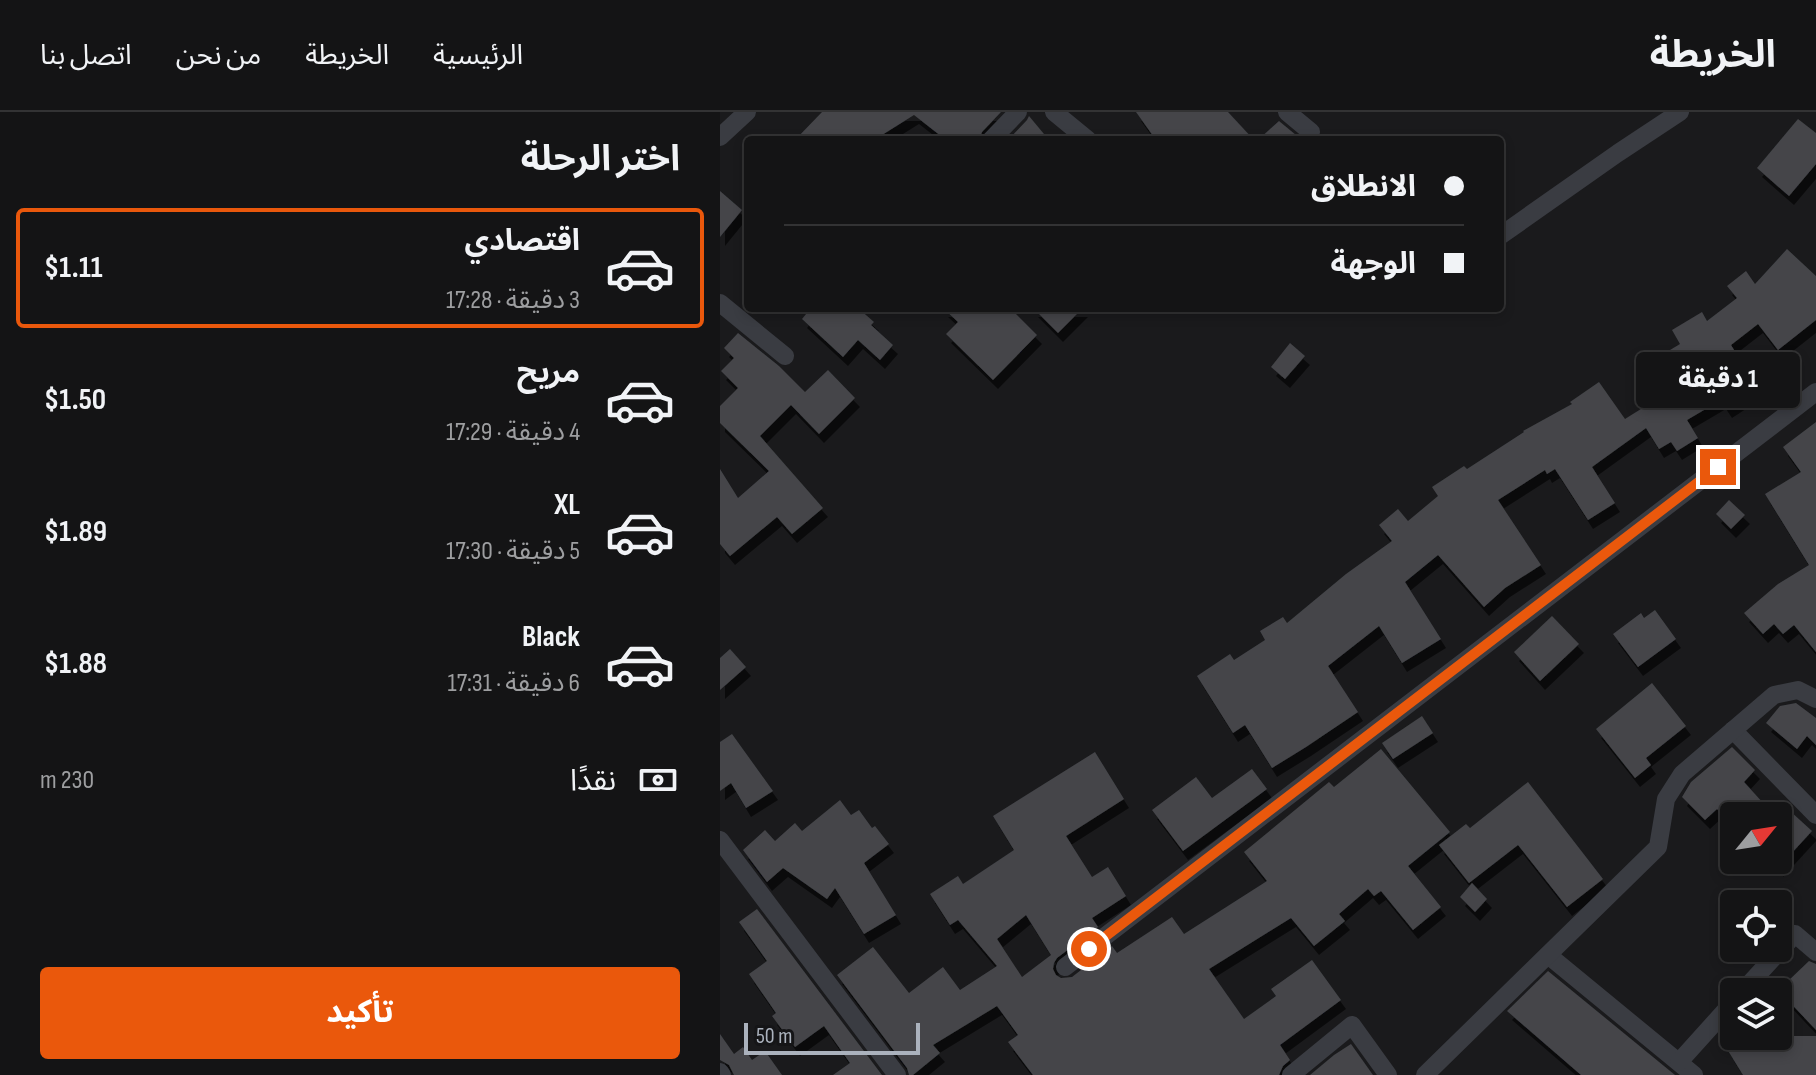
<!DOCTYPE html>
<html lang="ar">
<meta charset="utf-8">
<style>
body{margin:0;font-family:"Sofia Sans Condensed","Noto Sans Arabic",sans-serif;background:#212122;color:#f1f3f6;direction:rtl;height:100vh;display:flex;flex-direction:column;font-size:30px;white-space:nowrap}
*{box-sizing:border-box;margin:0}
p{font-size:26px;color:#9d9ea0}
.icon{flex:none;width:44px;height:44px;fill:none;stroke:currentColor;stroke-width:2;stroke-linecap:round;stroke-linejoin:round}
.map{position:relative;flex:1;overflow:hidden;direction:ltr}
.details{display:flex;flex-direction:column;background:#141415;width:720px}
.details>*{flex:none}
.hud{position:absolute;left:24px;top:24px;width:760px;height:176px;border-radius:8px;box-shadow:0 4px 12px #0003,0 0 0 2px #333334;direction:rtl;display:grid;align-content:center;height:176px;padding:0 40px;background:#141415}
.needle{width:52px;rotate:60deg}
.buttons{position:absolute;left:1000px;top:690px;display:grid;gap:16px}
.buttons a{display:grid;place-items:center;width:72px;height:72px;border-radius:8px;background:#141415;box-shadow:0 4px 12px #0003,0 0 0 2px #333334;font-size:40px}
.scale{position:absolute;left:24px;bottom:20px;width:176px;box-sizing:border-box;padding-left:8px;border:4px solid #abb2bd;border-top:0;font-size:22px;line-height:28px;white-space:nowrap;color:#abb2bd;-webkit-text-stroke:6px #151517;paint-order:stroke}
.end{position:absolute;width:36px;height:36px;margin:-18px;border:10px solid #ea580c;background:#fff;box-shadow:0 0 0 4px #fff}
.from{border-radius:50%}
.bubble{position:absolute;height:56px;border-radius:8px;background:#141415;box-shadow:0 4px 12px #0003,0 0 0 2px #333334;font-size:26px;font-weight:700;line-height:56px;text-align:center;direction:rtl}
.hud b{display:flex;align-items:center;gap:28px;height:76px;font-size:30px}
.hud b+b{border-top:2px solid #333334}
.hud i{width:20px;height:20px;background:#f1f3f6}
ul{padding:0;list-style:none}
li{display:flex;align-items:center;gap:24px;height:120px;margin:0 16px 12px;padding:0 24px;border:4px solid transparent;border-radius:8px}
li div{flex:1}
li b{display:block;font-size:30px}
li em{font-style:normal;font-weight:700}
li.on{border-color:#ea580c}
li>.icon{width:72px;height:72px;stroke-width:1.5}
h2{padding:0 40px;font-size:36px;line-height:96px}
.pay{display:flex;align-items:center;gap:20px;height:88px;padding:0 40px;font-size:30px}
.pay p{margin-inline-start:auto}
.button{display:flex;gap:16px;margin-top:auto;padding:16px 40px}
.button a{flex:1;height:92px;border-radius:8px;background:#ea580c;color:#fff;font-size:32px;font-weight:700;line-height:92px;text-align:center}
header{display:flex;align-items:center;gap:48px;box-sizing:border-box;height:112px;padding:0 40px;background:#141415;border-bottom:2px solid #333334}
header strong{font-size:38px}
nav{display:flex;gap:44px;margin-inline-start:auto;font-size:28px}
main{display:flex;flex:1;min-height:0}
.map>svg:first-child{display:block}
</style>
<header>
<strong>الخريطة</strong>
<nav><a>الرئيسية</a><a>الخريطة</a><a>من نحن</a><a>اتصل بنا</a></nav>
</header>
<main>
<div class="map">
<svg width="1096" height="963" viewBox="0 0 1096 963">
<defs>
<filter id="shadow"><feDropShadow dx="5" dy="9" stdDeviation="0" flood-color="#0009"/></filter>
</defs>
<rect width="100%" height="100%" fill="#1a1a1c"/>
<g fill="#444549" fill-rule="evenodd" filter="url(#shadow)">
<polygon points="102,0 281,0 262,20 259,28 226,28 194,3 154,28 75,28"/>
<polygon points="416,0 508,0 534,28 436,28"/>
<polygon points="309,4 329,28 288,28 307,8"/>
<polygon points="1078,7 1096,21 1096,52 1069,84 1037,56"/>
<polygon points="559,9 582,28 538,28"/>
<polygon points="0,79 22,98 0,125"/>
<polygon points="1067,137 1096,164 1096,208 1058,238 1038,212 1011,233 1038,277 1007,297 1001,288 967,308 978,326 957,339 951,330 939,337 926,316 872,355 895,391 868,408 835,357 827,362 825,358 778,388 821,453 785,476 764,495 718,443 685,470 721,527 682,551 659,514 608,554 638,600 586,635 552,656 525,613 513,621 477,564 510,542 514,548 545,528 540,519 563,505 567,511 626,462 672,429 659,413 678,397 688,409 718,384 712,375 744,354 747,357 804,320 803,319 852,292 850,290 879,270 905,307 948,280 930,250 960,232 952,218 982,200 987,209 1017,186 1007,174 1026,159 1035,172"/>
<polygon points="91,196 138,196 154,210 151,213 173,233 160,248 138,228 123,245 82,207"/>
<polygon points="223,196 290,196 317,223 273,268 226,222 238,210"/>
<polygon points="313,196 363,196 338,221"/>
<polygon points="18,221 59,254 85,280 108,258 135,286 99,322 71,293 40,324 103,396 72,422 57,405 10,444 0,432 0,357 18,386 49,359 0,311 0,294 18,276 1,259 14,246 4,236"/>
<polygon points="570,231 585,244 565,267 551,255"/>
<polygon points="1096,310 1096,540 1074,513 1063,522 1054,512 1043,522 1024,501 1058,472 1089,453 1045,382 1081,360 1063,335"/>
<polygon points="1009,388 1025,403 1011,417 996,402"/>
<polygon points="935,498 956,527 918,555 893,522 921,501 924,506"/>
<polygon points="832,504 859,532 820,569 794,540"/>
<polygon points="10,537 26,555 0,578 0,546"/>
<polygon points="932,571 966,614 926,646 931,653 915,666 876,617"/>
<polygon points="1076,591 1096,606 1096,633 1087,624 1077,637 1046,611 1060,594"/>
<polygon points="702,604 713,621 673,647 662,631"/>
<polygon points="12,622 53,679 26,696 11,671 0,679 0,630"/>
<polygon points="1012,635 1035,658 1024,670 1055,704 1004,704 997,697 985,708 962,685 971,670"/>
<path d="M661,637L730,720L688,754L721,795L693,818L661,779L654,784L648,777L619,802L625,809L594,834L571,806L489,857L524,907L556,884L551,877L592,848L621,888L560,933L570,948L563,954L559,963H313L288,930L298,923L277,894L213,933L220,941L193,963H189L187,956L117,863L153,835L189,881L223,855L240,878L277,854L238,808L230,813L210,782L238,764L243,772L294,738L273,704L375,640L404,687L346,724L372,765L388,755L406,784L372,806L378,815L337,846L334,851L333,857L336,863L341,866L352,865L392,834L397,841L452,805L464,822L547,769L524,740L609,670L614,675ZM306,803L331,843L302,865L277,827Z"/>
<polygon points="532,657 547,677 463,739 432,698 476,665 492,686"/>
<polygon points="808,670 883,767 847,795 798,733 749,771 719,733 746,712 750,716"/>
<polygon points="120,688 131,703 139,698 152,716 155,714 169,732 144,751 176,803 144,822 115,776 107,787 63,756 47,770 23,738 45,718 55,729 75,711 82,719"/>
<polygon points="1058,688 1092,719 1058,756"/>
<polygon points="752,771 767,787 755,800 740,785"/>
<polygon points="37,797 162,963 113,963 130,951 104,914 75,935 52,904 56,901 29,862 47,849 19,810"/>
<polygon points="1089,849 1096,852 1096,918 1061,881 1070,873 1067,870"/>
<polygon points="828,859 955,963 861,963 787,899"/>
<polygon points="0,922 14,942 23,935 32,948 45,939 62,963 14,963 9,953 0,948"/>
<polygon points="1028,924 1096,924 1096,963 1023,963 1007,937"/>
<polygon points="631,932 653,963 590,963 614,943"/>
</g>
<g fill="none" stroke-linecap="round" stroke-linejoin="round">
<g stroke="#3a3c42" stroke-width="18">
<polyline points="334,0 368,28"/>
<polyline points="567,0 591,20"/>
<polyline points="0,25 27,0"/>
<polyline points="271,28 298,0"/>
<polyline points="780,124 898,41 960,0"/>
<polyline points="0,191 65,244"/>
<polyline points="1013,618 1096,703"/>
<polyline points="0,728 177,963"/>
<polyline points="828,843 974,963"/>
<polyline points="345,855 1096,280"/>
<polyline points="1022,880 1075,822 1096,840"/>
<polyline points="959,950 1014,889"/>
<polyline points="0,960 2,963"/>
<polyline points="571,963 632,913 668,963"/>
<polyline points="705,963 938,735 946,687 962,662 1054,583 1078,578 1096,587"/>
</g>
</g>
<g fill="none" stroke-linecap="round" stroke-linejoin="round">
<polyline stroke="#ea580c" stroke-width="10" points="369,837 998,355"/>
</g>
</svg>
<div class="buttons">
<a><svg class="needle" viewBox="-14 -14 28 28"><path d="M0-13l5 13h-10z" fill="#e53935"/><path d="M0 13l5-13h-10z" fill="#9d9ea0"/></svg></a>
<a><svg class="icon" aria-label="locate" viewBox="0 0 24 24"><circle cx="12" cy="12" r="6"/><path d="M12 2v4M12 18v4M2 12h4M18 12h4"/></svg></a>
<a><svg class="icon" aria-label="layers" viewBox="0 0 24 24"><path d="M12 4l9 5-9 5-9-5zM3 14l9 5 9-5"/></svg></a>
</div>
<div class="scale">50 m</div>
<i class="end from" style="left:369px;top:837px"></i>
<i class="end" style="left:998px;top:355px"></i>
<div class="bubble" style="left:916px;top:240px;width:164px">1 دقيقة</div>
<div class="hud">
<b><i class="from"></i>الانطلاق</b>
<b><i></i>الوجهة</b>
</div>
</div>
<section class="details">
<h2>اختر الرحلة</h2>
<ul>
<li class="on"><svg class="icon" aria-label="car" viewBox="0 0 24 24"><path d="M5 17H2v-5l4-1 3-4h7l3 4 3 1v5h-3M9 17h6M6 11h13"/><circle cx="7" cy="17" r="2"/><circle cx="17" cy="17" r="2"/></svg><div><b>اقتصادي</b><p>3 دقيقة · 17:28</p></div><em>$1.11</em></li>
<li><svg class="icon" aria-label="car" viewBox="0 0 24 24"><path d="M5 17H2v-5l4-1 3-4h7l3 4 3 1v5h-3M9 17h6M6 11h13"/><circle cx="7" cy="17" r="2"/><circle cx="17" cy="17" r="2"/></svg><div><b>مريح</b><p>4 دقيقة · 17:29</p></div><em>$1.50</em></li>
<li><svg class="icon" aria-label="car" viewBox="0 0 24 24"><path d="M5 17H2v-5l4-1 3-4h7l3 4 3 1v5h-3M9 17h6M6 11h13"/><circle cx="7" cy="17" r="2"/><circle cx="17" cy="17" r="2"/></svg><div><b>XL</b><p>5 دقيقة · 17:30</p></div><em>$1.89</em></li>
<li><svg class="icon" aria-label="car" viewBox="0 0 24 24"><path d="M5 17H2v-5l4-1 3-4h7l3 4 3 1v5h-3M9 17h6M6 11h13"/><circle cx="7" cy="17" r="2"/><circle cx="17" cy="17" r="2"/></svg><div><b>Black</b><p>6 دقيقة · 17:31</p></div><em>$1.88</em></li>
</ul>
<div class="pay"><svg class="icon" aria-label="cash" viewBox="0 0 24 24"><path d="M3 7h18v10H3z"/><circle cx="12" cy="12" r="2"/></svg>نقدًا<p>230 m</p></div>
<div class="button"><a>تأكيد</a></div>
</section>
</main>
